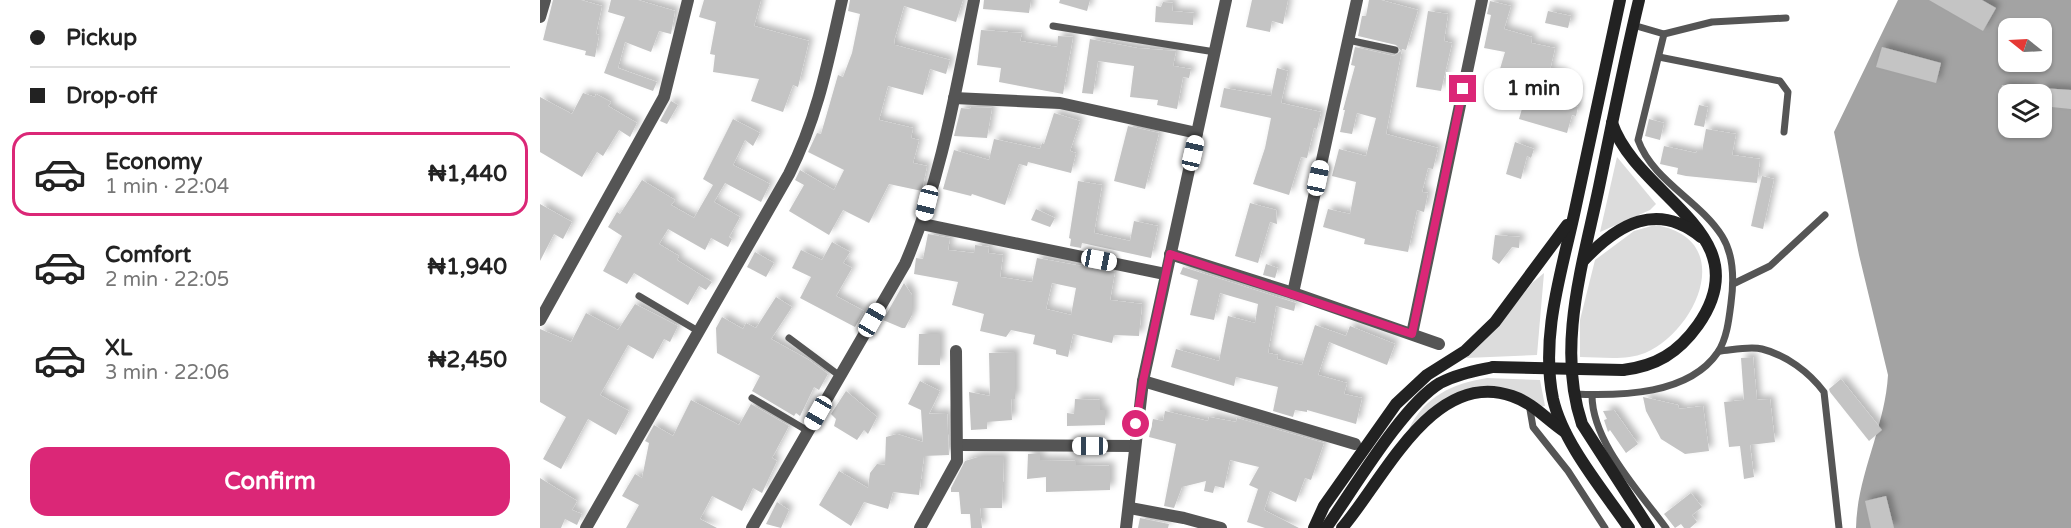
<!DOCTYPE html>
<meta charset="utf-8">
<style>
body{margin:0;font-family:"Varela Round",sans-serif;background:#f6f6f6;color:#222;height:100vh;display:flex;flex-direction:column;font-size:22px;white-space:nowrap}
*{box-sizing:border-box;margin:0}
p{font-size:20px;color:#767676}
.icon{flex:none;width:33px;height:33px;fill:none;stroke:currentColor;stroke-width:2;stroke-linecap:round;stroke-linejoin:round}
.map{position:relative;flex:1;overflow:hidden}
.side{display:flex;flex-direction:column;background:#fff;width:540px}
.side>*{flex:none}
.hud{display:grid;align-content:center;height:132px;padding:0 30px;background:#fff}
.needle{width:39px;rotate:288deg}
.controls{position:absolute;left:1458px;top:18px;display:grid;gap:12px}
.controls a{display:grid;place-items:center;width:54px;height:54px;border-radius:12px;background:#fff;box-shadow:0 2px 4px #0004;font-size:30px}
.end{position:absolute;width:27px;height:27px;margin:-14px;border:8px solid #db2777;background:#fff;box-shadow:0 0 0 3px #fff}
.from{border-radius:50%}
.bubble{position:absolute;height:42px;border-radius:18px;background:#fff;box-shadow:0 2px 4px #0004;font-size:20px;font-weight:700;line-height:42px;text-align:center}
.car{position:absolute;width:18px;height:36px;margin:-18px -9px;border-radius:8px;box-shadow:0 0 4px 2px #0007;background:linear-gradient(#fff 24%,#345 0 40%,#fff 0 76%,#345 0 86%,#fff 0)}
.hud b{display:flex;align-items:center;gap:21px;height:57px;font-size:22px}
.hud b+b{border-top:2px solid #e0e0e0}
.hud i{width:15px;height:15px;background:#222}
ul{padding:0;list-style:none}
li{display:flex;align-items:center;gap:18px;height:84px;margin:0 12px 9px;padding:0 18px;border:3px solid transparent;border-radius:18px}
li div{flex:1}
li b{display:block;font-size:22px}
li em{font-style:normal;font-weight:700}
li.current{border-color:#db2777}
li>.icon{width:54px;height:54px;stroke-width:1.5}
.action{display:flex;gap:12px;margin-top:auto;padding:12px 30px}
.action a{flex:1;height:69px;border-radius:18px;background:#db2777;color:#fff;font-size:24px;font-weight:700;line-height:69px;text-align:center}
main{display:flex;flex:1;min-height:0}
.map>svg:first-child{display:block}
</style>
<main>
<section class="side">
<div class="hud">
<b><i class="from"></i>Pickup</b>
<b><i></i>Drop-off</b>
</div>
<ul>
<li class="current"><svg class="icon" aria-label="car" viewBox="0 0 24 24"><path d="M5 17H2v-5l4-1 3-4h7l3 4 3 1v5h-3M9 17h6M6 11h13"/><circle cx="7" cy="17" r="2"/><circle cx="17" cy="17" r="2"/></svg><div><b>Economy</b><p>1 min · 22:04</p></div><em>₦1,440</em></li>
<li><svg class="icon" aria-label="car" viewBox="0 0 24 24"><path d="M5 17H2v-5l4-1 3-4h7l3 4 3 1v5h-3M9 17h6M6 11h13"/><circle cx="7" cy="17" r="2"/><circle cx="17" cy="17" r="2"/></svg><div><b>Comfort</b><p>2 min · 22:05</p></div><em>₦1,940</em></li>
<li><svg class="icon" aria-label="car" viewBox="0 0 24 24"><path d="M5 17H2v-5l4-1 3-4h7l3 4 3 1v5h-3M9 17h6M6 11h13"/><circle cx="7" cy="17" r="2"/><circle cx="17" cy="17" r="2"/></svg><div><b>XL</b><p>3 min · 22:06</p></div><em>₦2,450</em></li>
</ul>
<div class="action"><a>Confirm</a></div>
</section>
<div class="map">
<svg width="1531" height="528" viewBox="0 0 1531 528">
<defs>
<filter id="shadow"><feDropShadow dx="4.5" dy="-4.5" stdDeviation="3" flood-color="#0004"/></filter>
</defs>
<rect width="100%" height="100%" fill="#fff"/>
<g fill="#dcdcdc">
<polygon points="1077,157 1116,204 1110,210 1060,232"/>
<path d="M1115,225C1197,238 1158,330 1105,353C1085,361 1061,357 1040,357V320L1055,260L1094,231Z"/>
<polygon points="1004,273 997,355 926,358 955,330 992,283"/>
<path d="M947,378L1000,380L1005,406L1000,407C946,368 913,388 869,429C885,396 912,384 947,378Z"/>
</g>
<path fill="#a3a3a3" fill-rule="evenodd" d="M1358,0H1531V528H1316C1317,475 1345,428 1348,375L1319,255L1294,132ZM1468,28H1502V62H1468ZM1468,94H1502V128H1468Z"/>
<g fill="#c4c4c4" fill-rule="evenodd" filter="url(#shadow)">
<polygon points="13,0 41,0 62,6 56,34 59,35 55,57 45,55 46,51 3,40"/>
<polygon points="71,0 98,0 135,11 131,34 119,31 111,52 85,42 78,68 117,82 113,91 64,73 85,17 68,12"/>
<polygon points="164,0 221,0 214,26 269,41 258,87 253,85 243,112 211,101 219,79 173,72 175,55 170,54 176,22 159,17"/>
<polygon points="310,0 423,0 416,22 364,6 354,41 355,45 410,60 406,74 390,69 383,95 348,86 339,120 373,128 371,138 379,140 373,163 387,166 382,191 349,184 329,223 303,210 289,235 249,211 264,185 255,180 260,170 294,190 304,170 268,152 277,133 281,134 298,75 303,77 312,53 320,14 308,11"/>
<polygon points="444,0 491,0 489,13 443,9"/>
<polygon points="520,0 550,0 547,11 519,3"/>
<polygon points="712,0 748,0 743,24 732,21 730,32 706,27"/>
<polygon points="829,0 841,0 878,10 866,50 862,49 846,134 898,148 893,169 888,168 882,192 888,193 884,212 877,210 868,252 824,244 825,239 783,227 788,209 810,214 816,182 792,176 799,149 826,156 836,118 817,113 812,134 800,132 805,110 803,110 815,66 811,65 815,47 854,56 861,51 856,45 818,36 822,16 826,16"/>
<polygon points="1389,0 1442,0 1456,8 1443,31"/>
<polygon points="950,1 971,6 964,29 992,37 991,43 1015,48 1010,70 1024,73 1021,86 1037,88 1034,106 1038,107 1036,116 1032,115 1027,133 979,119 988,88 957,79 965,52 944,48 951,15 947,14"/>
<polygon points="623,2 633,3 632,11 654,13 653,25 615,22 616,6 621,7"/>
<polygon points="888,11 908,14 904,41 912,43 901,91 876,87"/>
<polygon points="1008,11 1031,16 1028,28 1005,23"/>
<polygon points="441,30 482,33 480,41 517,47 518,36 533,37 523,94 459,82 461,68 437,65"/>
<polygon points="550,39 597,48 636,51 633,66 651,69 649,78 643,77 637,109 617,105 618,100 590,97 594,66 558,61 553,94 542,93"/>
<polygon points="1342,47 1401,63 1396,83 1336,67"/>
<polygon points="737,68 748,71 741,103 781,112 777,129 774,128 767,158 761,157 749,195 713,184 725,148 731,118 680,107 684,88 731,96"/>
<polygon points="1462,85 1493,87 1492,94 1461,94"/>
<polygon points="1502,88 1531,90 1531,109 1502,106"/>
<polygon points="43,93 55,97 56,94 71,102 68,106 97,123 90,137 79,130 63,156 57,152 42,177 0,152 0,97 32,114"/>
<polygon points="131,101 138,105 127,124 120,121"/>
<polygon points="1159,105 1168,107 1164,127 1154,125"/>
<polygon points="431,107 452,108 447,138 414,136 421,108 430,109"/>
<polygon points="514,113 540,121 530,151 536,153 531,173 488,162 487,166 479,164 465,205 432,194 431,196 403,189 414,150 449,160 454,139 500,149 502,143 504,144"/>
<polygon points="193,119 220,133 213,146 205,140 193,165 230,184 221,202 185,183 174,202 200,217 189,237 192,239 188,247 171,238 165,250 128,229 119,244 139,256 137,260 172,282 166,290 159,286 148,305 94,273 87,284 63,271 82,236 68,227 77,212 80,214 102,180 135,200 131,205 154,218 173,185 163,179"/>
<polygon points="1109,119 1124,123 1120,140 1105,136"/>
<polygon points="588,126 619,133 605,189 574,181"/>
<polygon points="1166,129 1196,134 1192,155 1220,159 1217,183 1146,176 1137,174 1138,168 1120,164 1124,146 1156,153 1157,151 1162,151"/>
<polygon points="975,142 994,149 991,158 987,156 981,179 966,174"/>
<polygon points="1222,176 1234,179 1223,229 1211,226"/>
<polygon points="538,181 562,185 554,233 590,241 594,221 618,226 611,258 542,243 541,248 530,246 531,239 529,238"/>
<polygon points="710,203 736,210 737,224 730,222 718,263 695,256"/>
<polygon points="0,204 32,222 23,239 14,234 0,261"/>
<polygon points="496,209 515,218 510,227 491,220"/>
<path d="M388,234L410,238L408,250L434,253L435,245L449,247L448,253L463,255L460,277L492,282L497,258L575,272L570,300L602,304L599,336L574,335L572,343L533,334L528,357L516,354V350L493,344L495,335L471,330L466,337L440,331L444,314L412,305L418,282L374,274L376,258L383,259ZM512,283L536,288L531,315L506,309Z"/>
<polygon points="955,235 980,237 979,248 972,247 959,264 952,259"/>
<polygon points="292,242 310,252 303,263 312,268 296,296 324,311 315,327 260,298 271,277 252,268 261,250 282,260"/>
<polygon points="215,252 234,263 226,277 207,267"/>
<polygon points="726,264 738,268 735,278 723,275"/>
<polygon points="643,267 756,303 754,311 736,306 728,353 738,355 737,359 762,365 775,325 806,336 810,326 855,344 847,365 789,342 778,375 807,383 804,394 822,398 816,424 767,410 767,412 755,410 753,417 733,411 738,387 696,377 694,386 631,367 636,349 679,361 688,316 715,323 718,304 680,293 674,320 650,315 658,280 640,274"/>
<polygon points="364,283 372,295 372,315 365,328 362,328 343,320"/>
<polygon points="236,297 252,307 231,339 269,360 288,374 279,390 274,387 260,416 256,413 254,416 212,391 220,376 177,353 176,328 182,317 203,329 206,323 216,328"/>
<polygon points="95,304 138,326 130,342 124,339 113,359 88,345 60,395 89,411 76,435 48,419 21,469 3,459 26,417 0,402 0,329 31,342 46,313 78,330"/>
<polygon points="379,334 400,334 400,365 378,365"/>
<polygon points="475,352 475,399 471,399 472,420 447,422 447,429 431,430 429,392 450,396 449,353"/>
<polygon points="1213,357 1217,400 1230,399 1235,442 1210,445 1214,477 1204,479 1200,446 1189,447 1184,402 1204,400 1201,358"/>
<polygon points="1301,379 1342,430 1329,441 1290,392 1289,389"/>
<polygon points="380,381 400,391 389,414 407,413 409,455 384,456 379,495 353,492 348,509 324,502 311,526 279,505 299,471 328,488 330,473 337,464 345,465 346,437 357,434 383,442 381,410 368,404"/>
<polygon points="306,391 337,417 328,434 324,430 317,440 294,426 296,419 291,414"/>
<polygon points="1103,397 1138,405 1139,409 1163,406 1169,451 1145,454 1121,439 1106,411"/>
<polygon points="535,399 560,400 560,410 565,410 565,425 527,426 527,413 534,414"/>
<polygon points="151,400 199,425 211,404 249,426 232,458 237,461 222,493 213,488 202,511 172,496 160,519 177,528 86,528 99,505 82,496 95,474 102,478 109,443 105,441 114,425 133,436"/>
<polygon points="1074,410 1098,444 1086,453 1070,430 1068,432 1064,420 1067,419 1063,411"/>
<polygon points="625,411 668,421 669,417 696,422 697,418 784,443 771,480 765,478 756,502 730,491 724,510 759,528 725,528 707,522 718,489 709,485 719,467 690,460 684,488 675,486 673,493 664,491 666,481 642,487 634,508 624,506 636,444 609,437 613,419 623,421"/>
<polygon points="488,454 500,454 500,460 536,461 536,465 570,466 570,490 506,492 506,477 487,479"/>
<polygon points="438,457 464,457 462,508 440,508 442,528 431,528 430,514 421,514 419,492 411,492 411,488 425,461"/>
<polygon points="0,478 37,501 32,510 42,514 37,525 25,519 21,528 0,528"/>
<polygon points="1151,493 1162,507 1152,515 1157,522 1150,528 1144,528 1141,524 1135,528 1124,514"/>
<polygon points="1346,496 1354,528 1331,528 1325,501"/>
<polygon points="237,502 249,510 241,528 226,524"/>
<polygon points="600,518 629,524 628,528 598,528"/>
</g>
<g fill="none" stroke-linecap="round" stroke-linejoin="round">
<g stroke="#555" stroke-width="7">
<polyline points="1093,25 1124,34 1172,22 1246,18"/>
<polyline points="513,26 675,52"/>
<polyline points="808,40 855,50"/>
<polyline points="1119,57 1240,81 1248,92 1244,132"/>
<polyline points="1193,284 1230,266 1285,215"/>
<polyline points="99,296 158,331"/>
<polyline points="249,338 300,376"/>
<path d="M1179,351C1192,350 1210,346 1222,349C1246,355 1269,372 1284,392L1299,528"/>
<path d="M1034,394C1081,396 1149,395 1178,352C1187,338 1189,319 1191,303C1194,281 1194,255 1182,236C1159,200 1113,181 1098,140L1124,34"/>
<path d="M1052,395C1052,442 1099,491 1126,528"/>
<polyline points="212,398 268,431"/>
<polyline points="989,404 993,427 1028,471 1065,528"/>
</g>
<g stroke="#555" stroke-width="12">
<polyline points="0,17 5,0"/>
<polyline points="414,98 520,103 657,133"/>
<polyline points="382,224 625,274"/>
<polyline points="630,254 753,293 899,344"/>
<polyline points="753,293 817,0"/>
<polyline points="0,320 124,97 148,0"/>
<polyline points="872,334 942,0"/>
<polyline points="603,381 815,444"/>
<polyline points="419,445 593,446"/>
<polyline points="590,508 644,518 681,528"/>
<path d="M46,528L249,174C278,116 288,62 302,0"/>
<path d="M212,528L365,264C401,181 416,89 434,0"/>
<polyline points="380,528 417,461 416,351"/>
<polyline points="586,528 603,381 686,0"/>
</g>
<g stroke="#222" stroke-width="12">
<path d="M1080,0C1065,70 1050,140 1035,210C1022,271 1000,335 1013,399C1023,443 1063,490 1089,528"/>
<path d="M1099,0C1084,62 1072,124 1059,187C1043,264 1016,347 1042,424L1109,528"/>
<path d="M1072,123C1097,197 1222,234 1158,325C1138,353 1116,366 1083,370"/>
<path d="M1044,260C1078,224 1117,201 1161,237"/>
<polyline points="774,528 784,506 856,404 887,375 925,351 955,322 1027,225"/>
<path d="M786,528C813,490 863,405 900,383C917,374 935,371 953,367"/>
<path d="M802,528C843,481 893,368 972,396C993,403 1007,420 1025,432"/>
</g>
<polyline stroke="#222" stroke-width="12" points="953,367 1083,370"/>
</g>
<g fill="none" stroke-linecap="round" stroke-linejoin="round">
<polyline stroke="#db2777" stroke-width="8" points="596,424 603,381 630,254 872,334 923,89"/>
</g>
</svg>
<div class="controls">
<a><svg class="needle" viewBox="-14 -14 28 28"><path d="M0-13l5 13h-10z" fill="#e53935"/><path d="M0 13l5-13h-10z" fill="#767676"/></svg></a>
<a><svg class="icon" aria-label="layers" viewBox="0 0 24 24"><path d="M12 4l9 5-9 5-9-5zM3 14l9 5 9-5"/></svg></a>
</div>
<i class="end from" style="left:596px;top:424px"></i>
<i class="end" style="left:923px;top:89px"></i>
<div class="bubble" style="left:944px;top:68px;width:99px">1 min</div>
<i class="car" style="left:653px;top:153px;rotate:13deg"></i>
<i class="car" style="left:778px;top:178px;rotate:12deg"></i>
<i class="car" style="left:387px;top:203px;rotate:194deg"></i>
<i class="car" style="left:559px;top:260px;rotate:101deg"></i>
<i class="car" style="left:332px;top:320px;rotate:30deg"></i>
<i class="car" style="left:278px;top:413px;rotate:210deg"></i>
<i class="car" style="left:550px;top:446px;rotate:270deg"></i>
</div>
</main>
